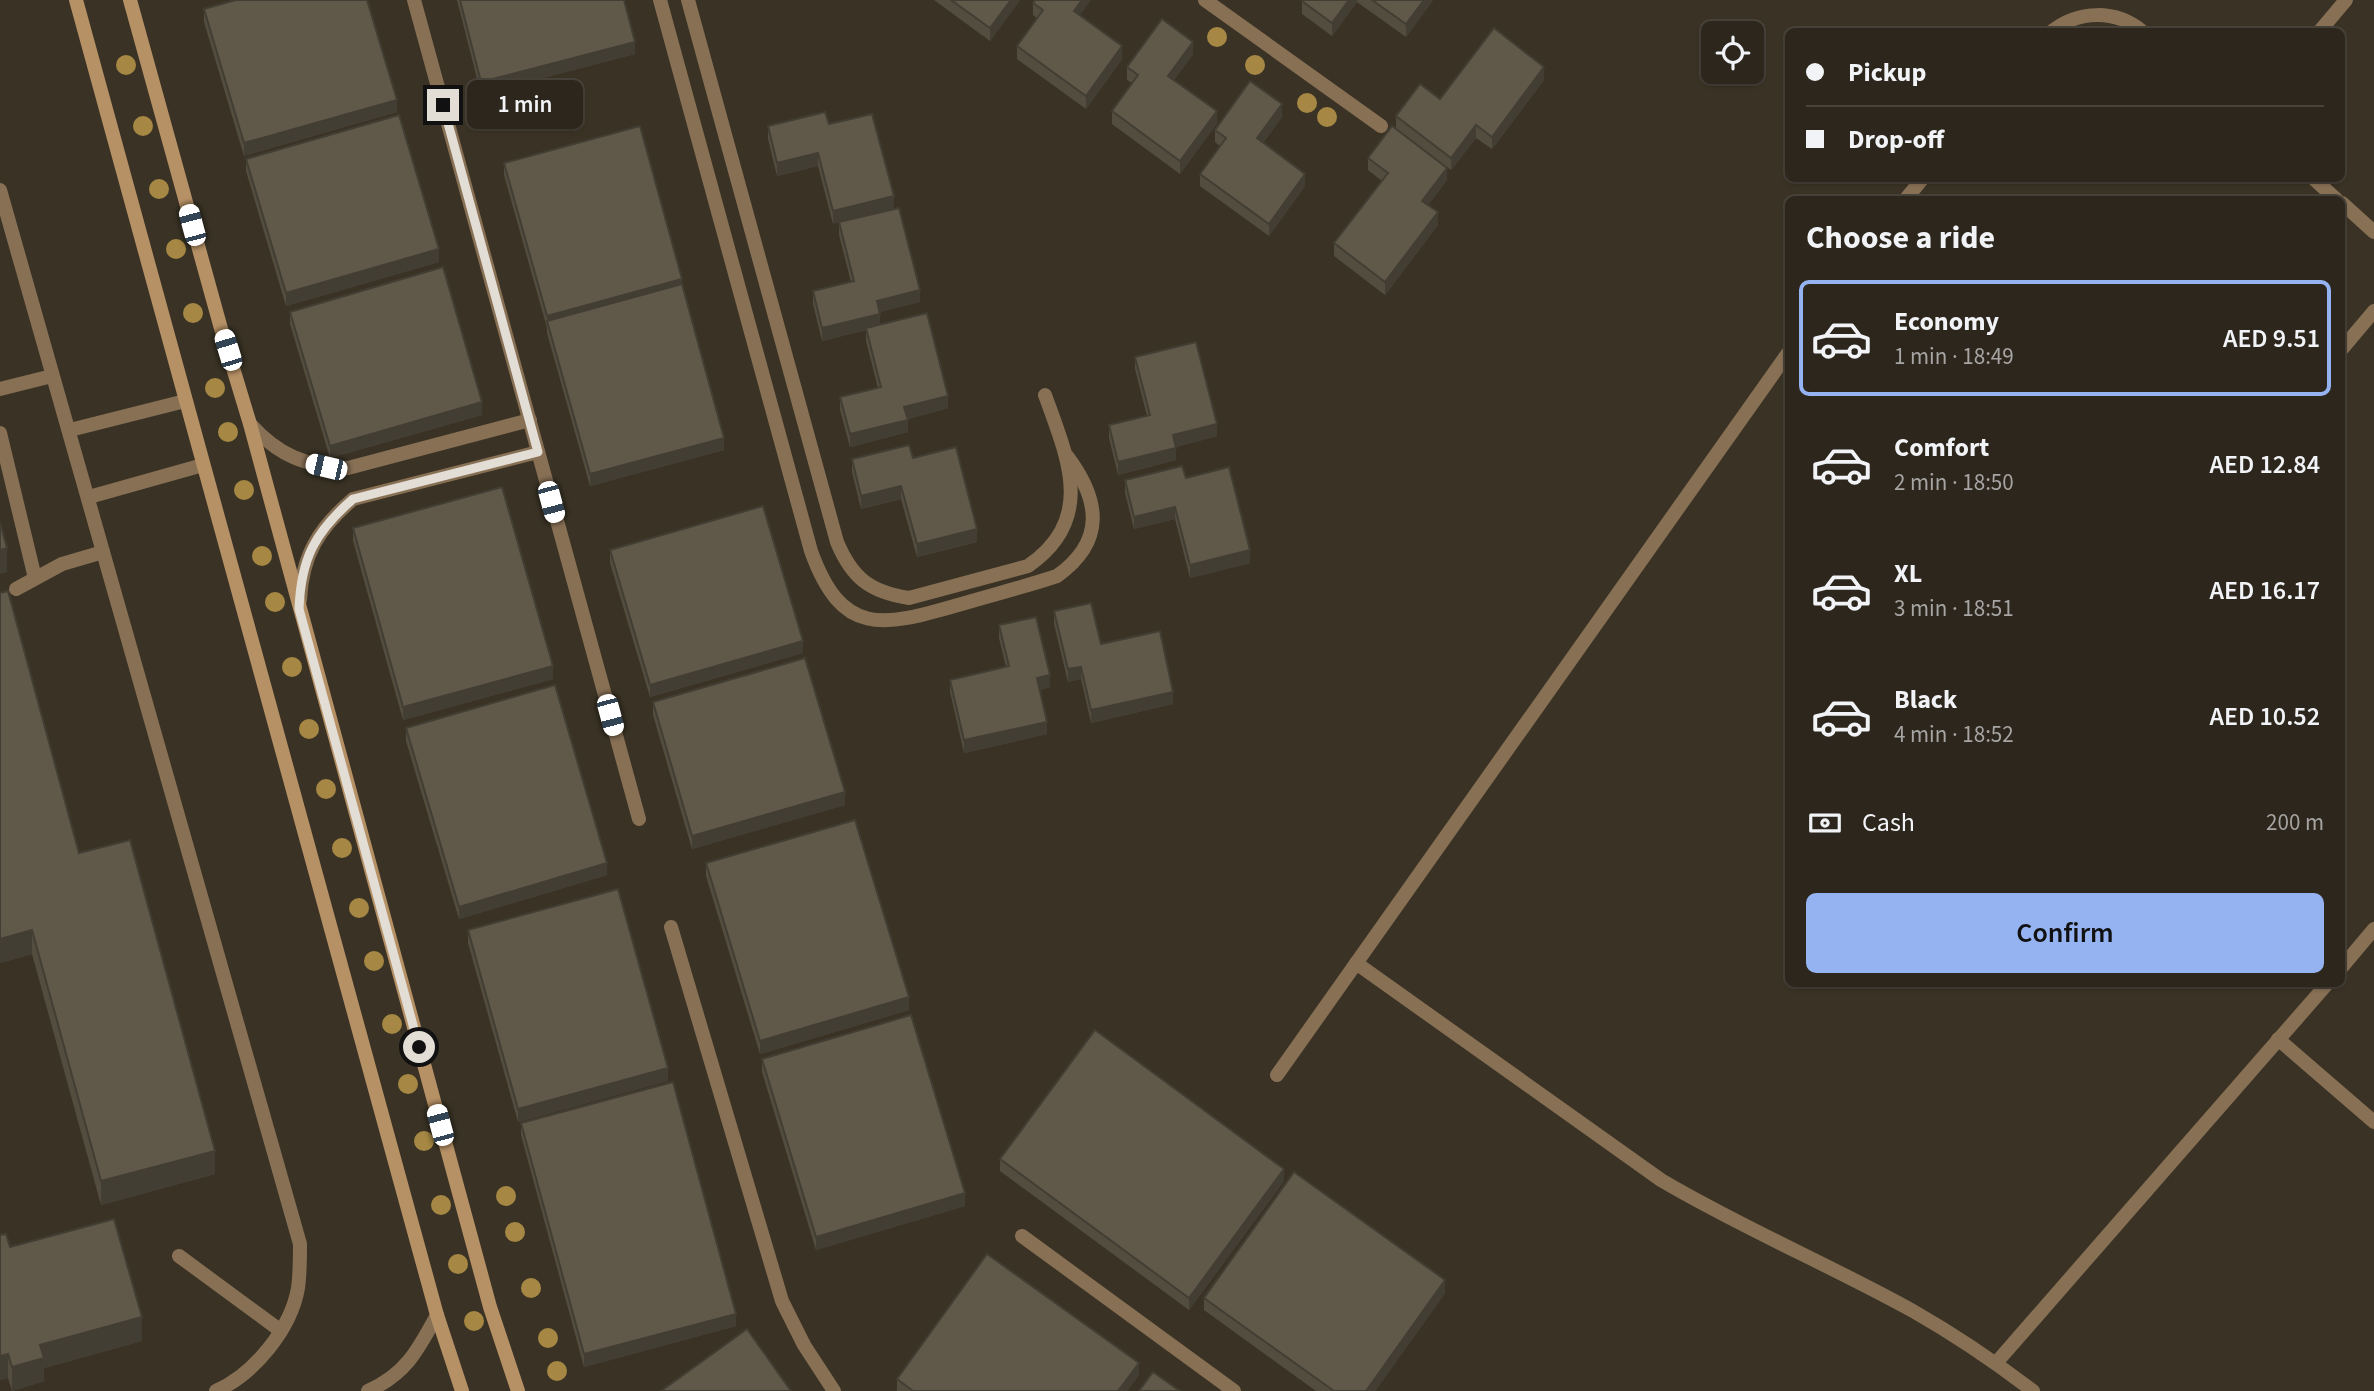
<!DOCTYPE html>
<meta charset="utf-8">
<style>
body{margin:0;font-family:"Source Sans 3",sans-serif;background:#383229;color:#f1f3f6;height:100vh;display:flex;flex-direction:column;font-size:26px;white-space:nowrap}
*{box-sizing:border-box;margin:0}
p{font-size:23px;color:#a6a5a3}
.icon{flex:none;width:38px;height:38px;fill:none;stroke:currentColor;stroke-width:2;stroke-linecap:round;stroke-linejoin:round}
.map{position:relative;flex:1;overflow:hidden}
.drawer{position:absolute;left:1785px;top:196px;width:560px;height:791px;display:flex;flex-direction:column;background:#2c261c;border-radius:10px;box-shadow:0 2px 5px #0004,0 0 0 2px #48433b}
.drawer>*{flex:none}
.hud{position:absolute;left:1785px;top:28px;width:560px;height:154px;border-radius:10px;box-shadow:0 2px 5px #0004,0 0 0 2px #48433b;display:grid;align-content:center;height:154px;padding:0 21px;background:#2c261c}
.buttons{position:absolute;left:1701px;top:21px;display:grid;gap:14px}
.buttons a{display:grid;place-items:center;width:63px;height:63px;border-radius:10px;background:#2c261c;box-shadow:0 2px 5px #0004,0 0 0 2px #48433b;font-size:35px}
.end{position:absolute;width:32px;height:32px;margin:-16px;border:9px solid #e2ddd5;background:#111;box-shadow:0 0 0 4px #111}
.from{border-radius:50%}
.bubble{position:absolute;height:49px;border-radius:10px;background:#2c261c;box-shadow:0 2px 5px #0004,0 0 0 2px #48433b;font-size:23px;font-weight:600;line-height:49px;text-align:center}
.car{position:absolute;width:21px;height:42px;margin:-21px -10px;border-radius:9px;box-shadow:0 0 5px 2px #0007;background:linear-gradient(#fff 24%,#345 0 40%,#fff 0 76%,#345 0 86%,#fff 0)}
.hud b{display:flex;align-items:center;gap:24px;height:66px;font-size:26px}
.hud b+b{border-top:2px solid #48433b}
.hud i{width:18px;height:18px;background:#f1f3f6}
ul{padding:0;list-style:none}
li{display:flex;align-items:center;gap:21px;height:116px;margin:0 14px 10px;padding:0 7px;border:4px solid transparent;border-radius:10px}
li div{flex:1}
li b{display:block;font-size:26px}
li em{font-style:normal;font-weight:600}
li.active{border-color:#95b2f1}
li>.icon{width:63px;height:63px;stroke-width:1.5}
h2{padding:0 21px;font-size:32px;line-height:84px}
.pay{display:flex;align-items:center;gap:18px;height:77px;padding:0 21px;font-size:26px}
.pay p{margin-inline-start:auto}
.button{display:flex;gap:14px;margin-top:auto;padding:14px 21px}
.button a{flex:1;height:80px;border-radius:10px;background:#95b2f1;color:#111;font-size:28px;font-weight:600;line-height:80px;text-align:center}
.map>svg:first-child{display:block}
</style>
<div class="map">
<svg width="2374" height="1391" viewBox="0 0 2374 1391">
<rect width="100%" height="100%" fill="#3a3325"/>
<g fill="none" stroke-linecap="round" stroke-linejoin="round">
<polyline stroke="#887055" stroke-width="14" points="179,1256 281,1331"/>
<g stroke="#887055" stroke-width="14">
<polyline points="414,0 639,819"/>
<path d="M660,0L811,551C842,637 882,627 958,605C991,595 1024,587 1057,576C1106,541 1100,500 1067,456"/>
<path d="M688,0L837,542C852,578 870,592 909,598L1028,566C1096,519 1068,459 1045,395"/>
<polyline points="1205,0 1381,126"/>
<path d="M2051,32C2078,10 2116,9 2143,32"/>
<polyline points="2319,32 2346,0"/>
<polyline points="2313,178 2337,200"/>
<path d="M0,190L300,1244C300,1258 300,1274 298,1288C291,1329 254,1374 216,1391"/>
<polyline points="1905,200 1923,178"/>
<polyline points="2342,203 2374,232"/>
<polyline points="2342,349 2374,311"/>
<polyline points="0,389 52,376"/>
<path d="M250,424C279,456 305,466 348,468L530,420"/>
<polyline points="70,430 185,401"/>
<polyline points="0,433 35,578"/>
<polyline points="89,497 203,465"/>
<polyline points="16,589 62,564 103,552"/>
<path d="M300,600C302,555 319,528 353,499L538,452"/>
<polyline points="671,927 782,1301 804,1345 834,1391"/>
<path d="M1356,963L1661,1180C1742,1228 1830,1265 1913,1311C1955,1335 1995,1362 2033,1391"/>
<polyline points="2342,967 2374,929"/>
<polyline points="2278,1039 2374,1122"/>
<polyline points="1277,1075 1788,353"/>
<polyline points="1022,1236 1234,1391"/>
<polyline points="1996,1363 2327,984"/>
<path d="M368,1391C406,1374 418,1350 437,1315"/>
</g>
<g stroke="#b79166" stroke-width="14">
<polyline points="76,0 437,1315 462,1391"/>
<polyline points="130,0 220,325 250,424 490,1307 518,1391"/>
</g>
</g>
<g fill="#a68844">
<circle cx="1217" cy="37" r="10"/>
<circle cx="126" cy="65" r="10"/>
<circle cx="1255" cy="65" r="10"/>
<circle cx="1307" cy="103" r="10"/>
<circle cx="1327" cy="117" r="10"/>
<circle cx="143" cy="126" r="10"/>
<circle cx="159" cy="189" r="10"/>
<circle cx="176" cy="249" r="10"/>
<circle cx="193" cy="313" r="10"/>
<circle cx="215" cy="388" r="10"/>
<circle cx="228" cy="432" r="10"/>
<circle cx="244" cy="490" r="10"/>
<circle cx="262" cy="556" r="10"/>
<circle cx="275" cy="602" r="10"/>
<circle cx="292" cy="667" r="10"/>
<circle cx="309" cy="729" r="10"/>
<circle cx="326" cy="789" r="10"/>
<circle cx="342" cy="848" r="10"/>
<circle cx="359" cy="908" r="10"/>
<circle cx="374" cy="961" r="10"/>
<circle cx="392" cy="1024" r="10"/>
<circle cx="408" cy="1084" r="10"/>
<circle cx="424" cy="1141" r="10"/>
<circle cx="506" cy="1196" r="10"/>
<circle cx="441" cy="1205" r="10"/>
<circle cx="515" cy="1232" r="10"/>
<circle cx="458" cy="1264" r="10"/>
<circle cx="531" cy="1288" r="10"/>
<circle cx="474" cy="1321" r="10"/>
<circle cx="548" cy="1338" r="10"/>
<circle cx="557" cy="1371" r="10"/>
</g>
<g fill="#534d40">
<polygon points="457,0 624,0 635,54 481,94"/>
<polygon points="934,0 1020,0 990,41"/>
<polygon points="1302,0 1433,0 1406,37 1357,2 1332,36 1302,14"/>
<polygon points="1033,3 1080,15 1122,59 1086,109 1017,59 1017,46 1037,18 1033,15"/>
<polygon points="204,9 397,112 244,156 204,22"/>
<polygon points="1193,54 1174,80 1217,123 1180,174 1112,124 1112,111 1132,83 1127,80 1127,67"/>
<polygon points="1544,80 1492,149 1476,138 1451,170 1396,128 1396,116 1440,99"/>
<polygon points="872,114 833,224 818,166 777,176 768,139 768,126 829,124"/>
<polygon points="1282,117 1263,143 1305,186 1269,236 1200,186 1200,174 1220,146 1215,142 1215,130"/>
<polygon points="1368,158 1447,180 1428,205 1438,225 1385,295 1334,256 1334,243 1382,181 1368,170"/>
<polygon points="246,159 439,262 286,306 246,171"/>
<polygon points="504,163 682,284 724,450 590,486 547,333 547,328 504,175"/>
<polygon points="839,222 920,302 879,312 880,325 948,408 908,419 908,432 850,447 840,410 840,397 878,388 866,341 866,330 822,341 813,304 813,291 851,282 839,235"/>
<polygon points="290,312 482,415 330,458 290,324"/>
<polygon points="1135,357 1217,436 1176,447 1176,460 1118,475 1109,438 1109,425 1147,416 1135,369"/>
<polygon points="913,458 977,542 917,557 901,499 861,509 852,472 852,459"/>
<polygon points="1186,478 1250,563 1190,578 1175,519 1134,529 1125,493 1125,480"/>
<polygon points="353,528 553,679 403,720 353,541"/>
<polygon points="610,550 803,653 650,697 610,563"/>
<polygon points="1054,611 1101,644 1173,704 1091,723 1081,679 1068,682 1054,624"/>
<polygon points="999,625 1050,687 1040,690 1047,734 964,753 950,692 950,680 1006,667 999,638"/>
<polygon points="653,702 845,805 692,849 653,715"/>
<polygon points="406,728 607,875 459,919 406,741"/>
<polygon points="79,853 215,1174 101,1205 32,954 0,963"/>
<polygon points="706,863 909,1010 760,1054 706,876"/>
<polygon points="468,930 668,1081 518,1122 468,943"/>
<polygon points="762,1059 965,1206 816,1250 762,1072"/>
<polygon points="521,1123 736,1326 584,1367 521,1135"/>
<polygon points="1000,1159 1284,1181 1189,1310 1000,1171"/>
<polygon points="10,1247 142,1341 44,1368 44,1381 12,1391 8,1378 0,1380"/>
<polygon points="1445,1293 1375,1391 1316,1391 1204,1310 1204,1298"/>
<polygon points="1139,1375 1127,1391 897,1391 897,1379"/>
</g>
<g fill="#433e34">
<polygon points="1011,0 1020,0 990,41 990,28"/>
<polygon points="1082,0 1091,0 1074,23 1074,11"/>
<polygon points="1349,0 1357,0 1357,2 1332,36 1332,23"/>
<polygon points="1424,0 1433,0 1406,37 1406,24"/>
<polygon points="635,42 635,54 481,94 481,82"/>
<polygon points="1193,42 1193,54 1168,88 1168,76"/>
<polygon points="1122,46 1122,59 1086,109 1086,96"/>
<polygon points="1544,67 1544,80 1492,149 1492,137"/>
<polygon points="397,100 397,112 244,156 244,143"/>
<polygon points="1282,104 1282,117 1257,151 1257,138"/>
<polygon points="1217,111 1217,123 1180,174 1180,161"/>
<polygon points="1476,125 1476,138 1451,170 1451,158"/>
<polygon points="818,153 818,166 777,176 777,163"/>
<polygon points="1447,168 1447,180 1422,213 1422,201"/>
<polygon points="1305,174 1305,186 1269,236 1269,224"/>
<polygon points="894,196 894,209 833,224 833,211"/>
<polygon points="1438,212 1438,225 1385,295 1385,282"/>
<polygon points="439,249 439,262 286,306 286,293"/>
<polygon points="682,279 682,292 547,321 547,328 547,316"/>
<polygon points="920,290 920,302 877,313 877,301"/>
<polygon points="880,314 880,326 822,341 822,328"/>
<polygon points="948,396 948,408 904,420 904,407"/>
<polygon points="482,402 482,415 330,458 330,446"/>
<polygon points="908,420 908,432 850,447 850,434"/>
<polygon points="1217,424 1217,436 1173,448 1173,435"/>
<polygon points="724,438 724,450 590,486 590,474"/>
<polygon points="1176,448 1176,460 1118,475 1118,462"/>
<polygon points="901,486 901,499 861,509 861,496"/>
<polygon points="1175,507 1175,519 1134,529 1134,517"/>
<polygon points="977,529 977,542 917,557 917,544"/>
<polygon points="7,548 7,572 0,574 0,550"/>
<polygon points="1250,550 1250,563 1190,578 1190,565"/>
<polygon points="803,641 803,653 650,697 650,685"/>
<polygon points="553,666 553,679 403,720 403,707"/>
<polygon points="1081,667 1081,679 1068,682 1068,669"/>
<polygon points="1050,675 1050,687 1037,691 1037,678"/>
<polygon points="1173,692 1173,704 1091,723 1091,710"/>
<polygon points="1047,722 1047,734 964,753 964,740"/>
<polygon points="845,792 845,805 692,849 692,836"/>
<polygon points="607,863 607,875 459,919 459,907"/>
<polygon points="32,930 32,954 0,963 0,939"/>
<polygon points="909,997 909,1010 760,1054 760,1041"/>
<polygon points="668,1068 668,1081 518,1122 518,1109"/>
<polygon points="215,1151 215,1174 101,1205 101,1181"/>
<polygon points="1284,1169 1284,1181 1189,1310 1189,1298"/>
<polygon points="965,1193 965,1206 816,1250 816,1237"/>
<polygon points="1445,1280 1445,1293 1375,1391 1366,1391"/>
<polygon points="736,1314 736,1326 584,1367 584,1354"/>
<polygon points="142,1317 142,1341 44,1368 44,1381 12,1391 12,1367 40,1345"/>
<polygon points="8,1354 8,1378 0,1380 0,1356"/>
<polygon points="1139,1363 1139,1375 1127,1391 1118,1391"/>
</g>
<g fill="#60594a" stroke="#433e34" stroke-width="2">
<polygon points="236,0 367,0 397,100 244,143 204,9"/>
<polygon points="460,0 624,0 635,42 481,82"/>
<polygon points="951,0 1011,0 990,28"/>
<polygon points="1035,0 1082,0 1074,11 1122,46 1086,96 1017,46 1043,10 1033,3"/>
<polygon points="1302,0 1349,0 1332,23 1302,1"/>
<polygon points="1372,0 1424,0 1406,24"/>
<polygon points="1162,19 1193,42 1168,76 1217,111 1180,161 1112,111 1138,75 1127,67"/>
<polygon points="1494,28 1544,67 1492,137 1476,125 1451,158 1396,116 1420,84 1440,99"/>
<polygon points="1250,81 1282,104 1257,138 1305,174 1269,224 1200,174 1226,138 1215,130"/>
<polygon points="825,112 829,124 872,114 894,196 833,211 818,153 777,163 768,126"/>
<polygon points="399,115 439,249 286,293 246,159"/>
<polygon points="640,126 682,279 547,316 504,163"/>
<polygon points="1392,126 1447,168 1422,201 1438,212 1385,282 1334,243 1388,173 1368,158"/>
<polygon points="899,208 920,290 877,301 880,314 822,328 813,291 854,281 839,222"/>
<polygon points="443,267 482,402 330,446 290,312"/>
<polygon points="682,284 724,438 590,474 547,321"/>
<polygon points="927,313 948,396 904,407 908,420 850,434 840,397 881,387 866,328"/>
<polygon points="1196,342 1217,424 1173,435 1176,448 1118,462 1109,425 1150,415 1135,357"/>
<polygon points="909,445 913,458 956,447 977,529 917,544 901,486 861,496 852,459"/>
<polygon points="1182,466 1186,478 1229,467 1250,550 1190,565 1175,507 1134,517 1125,480"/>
<polygon points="502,487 553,666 403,707 353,528"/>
<polygon points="763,506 803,641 650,685 610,550"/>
<polygon points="0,523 7,548 0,550"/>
<polygon points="8,591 79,853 130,840 215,1151 101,1181 32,930 0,939 0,593"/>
<polygon points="1091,603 1101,644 1160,631 1173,692 1091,710 1081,667 1068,669 1054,611"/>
<polygon points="1036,617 1050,675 1037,678 1047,722 964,740 950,680 1009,666 999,625"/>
<polygon points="805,658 845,792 692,836 653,702"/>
<polygon points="555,685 607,863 459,907 406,728"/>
<polygon points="855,820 909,997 760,1041 706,863"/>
<polygon points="618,889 668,1068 518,1109 468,930"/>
<polygon points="911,1015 965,1193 816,1237 762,1059"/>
<polygon points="1095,1030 1284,1169 1189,1298 1000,1159"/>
<polygon points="673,1082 736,1314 584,1354 521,1123"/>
<polygon points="1294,1172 1445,1280 1366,1391 1334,1391 1204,1298"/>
<polygon points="114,1219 142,1317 40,1345 44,1358 12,1367 8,1354 0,1356 0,1235 6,1234 10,1247"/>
<polygon points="987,1254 1139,1363 1118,1391 913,1391 897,1379"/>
<polygon points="747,1329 791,1391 661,1391"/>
<polygon points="1153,1372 1180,1391 1139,1391"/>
</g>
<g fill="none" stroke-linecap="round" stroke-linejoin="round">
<path stroke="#e2ddd5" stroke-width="9" d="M419,1047L299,609C301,558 315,532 353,499L538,452L443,105"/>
</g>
</svg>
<div class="buttons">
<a><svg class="icon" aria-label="locate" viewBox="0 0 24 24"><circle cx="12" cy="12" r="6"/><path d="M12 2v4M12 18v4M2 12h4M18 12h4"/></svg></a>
</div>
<i class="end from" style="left:419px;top:1047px"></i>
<i class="end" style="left:443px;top:105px"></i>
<div class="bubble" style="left:467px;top:80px;width:116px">1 min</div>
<i class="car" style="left:192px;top:225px;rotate:345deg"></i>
<i class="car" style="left:228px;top:350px;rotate:343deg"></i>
<i class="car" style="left:326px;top:467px;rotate:283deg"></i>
<i class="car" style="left:551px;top:502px;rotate:165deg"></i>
<i class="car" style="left:610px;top:715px;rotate:165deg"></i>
<i class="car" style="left:440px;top:1125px;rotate:345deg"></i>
<div class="hud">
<b><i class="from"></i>Pickup</b>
<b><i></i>Drop-off</b>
</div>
<section class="drawer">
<h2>Choose a ride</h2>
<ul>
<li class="active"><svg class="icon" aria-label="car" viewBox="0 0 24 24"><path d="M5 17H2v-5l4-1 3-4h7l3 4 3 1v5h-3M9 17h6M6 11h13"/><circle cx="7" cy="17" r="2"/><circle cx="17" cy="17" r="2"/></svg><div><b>Economy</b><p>1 min · 18:49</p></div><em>AED 9.51</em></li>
<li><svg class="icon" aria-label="car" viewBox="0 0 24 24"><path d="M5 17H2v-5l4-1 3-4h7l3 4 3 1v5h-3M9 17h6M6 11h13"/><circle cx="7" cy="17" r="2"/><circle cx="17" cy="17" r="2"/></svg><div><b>Comfort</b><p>2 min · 18:50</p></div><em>AED 12.84</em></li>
<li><svg class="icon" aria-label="car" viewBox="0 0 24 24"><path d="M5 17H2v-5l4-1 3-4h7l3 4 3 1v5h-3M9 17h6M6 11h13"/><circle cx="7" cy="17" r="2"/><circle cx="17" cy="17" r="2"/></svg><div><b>XL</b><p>3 min · 18:51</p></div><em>AED 16.17</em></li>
<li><svg class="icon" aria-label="car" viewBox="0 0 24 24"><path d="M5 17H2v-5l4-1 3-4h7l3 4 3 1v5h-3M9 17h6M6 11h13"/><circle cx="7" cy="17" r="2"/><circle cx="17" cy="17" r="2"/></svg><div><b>Black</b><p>4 min · 18:52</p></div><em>AED 10.52</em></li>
</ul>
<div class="pay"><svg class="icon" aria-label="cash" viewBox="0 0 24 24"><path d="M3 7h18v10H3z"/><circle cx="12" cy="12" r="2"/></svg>Cash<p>200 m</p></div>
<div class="button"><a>Confirm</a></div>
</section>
</div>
